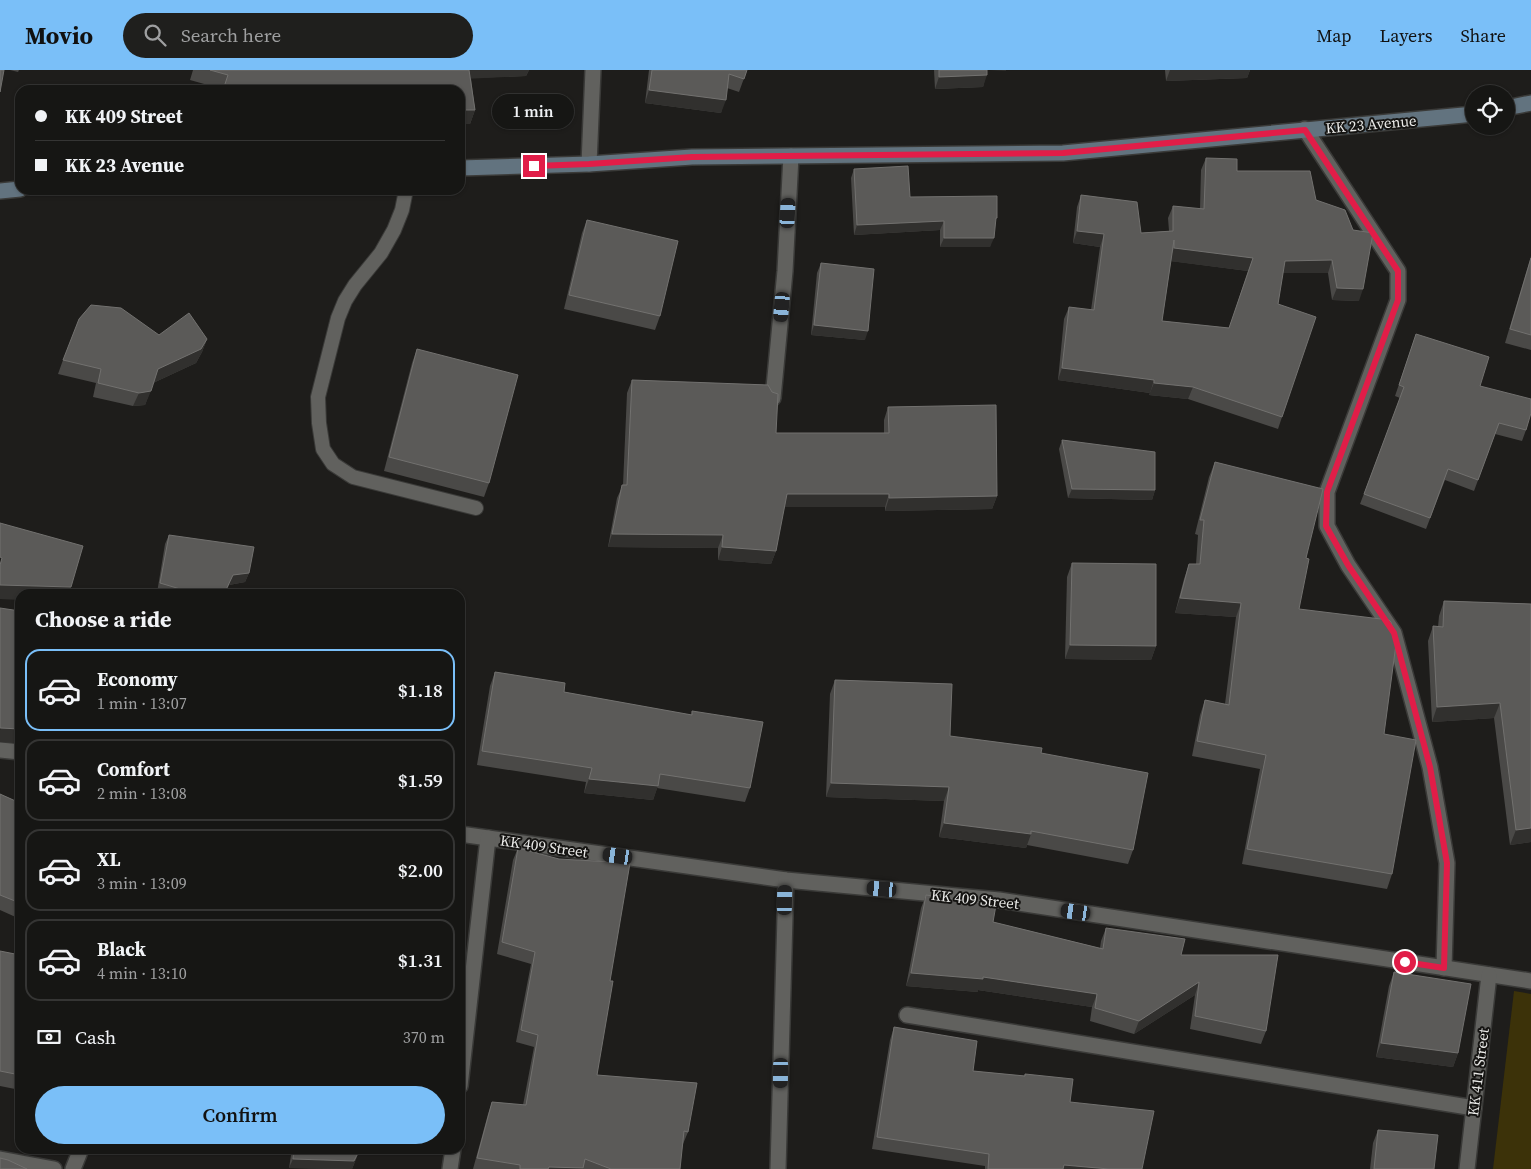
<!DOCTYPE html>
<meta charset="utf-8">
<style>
body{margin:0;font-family:"Source Serif 4",serif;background:#1f1f1d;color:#f1f3f6;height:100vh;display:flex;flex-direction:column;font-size:19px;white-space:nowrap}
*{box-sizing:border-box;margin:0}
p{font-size:16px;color:#9e9fa0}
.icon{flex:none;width:28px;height:28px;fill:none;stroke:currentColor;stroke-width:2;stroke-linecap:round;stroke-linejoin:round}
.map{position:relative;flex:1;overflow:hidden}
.details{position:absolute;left:15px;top:519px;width:450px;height:565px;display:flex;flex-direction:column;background:#161614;border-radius:15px;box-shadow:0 1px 4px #0004,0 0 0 1px #353534}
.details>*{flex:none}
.hud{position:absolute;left:15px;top:15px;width:450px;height:110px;border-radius:15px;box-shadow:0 1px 4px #0004,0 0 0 1px #353534;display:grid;align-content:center;height:110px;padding:0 20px;background:#161614}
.buttons{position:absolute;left:1465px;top:15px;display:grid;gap:10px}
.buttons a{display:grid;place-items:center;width:50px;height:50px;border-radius:50%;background:#161614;box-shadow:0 1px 4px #0004,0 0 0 1px #353534;font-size:25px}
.end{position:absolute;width:22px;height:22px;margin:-11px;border:6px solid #e11d48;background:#fff;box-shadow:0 0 0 2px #fff}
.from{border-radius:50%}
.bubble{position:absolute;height:35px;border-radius:18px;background:#161614;box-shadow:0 1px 4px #0004,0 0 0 1px #353534;font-size:16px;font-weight:600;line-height:35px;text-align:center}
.car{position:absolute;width:15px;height:30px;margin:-15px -8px;border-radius:6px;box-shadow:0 0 4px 1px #0007;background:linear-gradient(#222 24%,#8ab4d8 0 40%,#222 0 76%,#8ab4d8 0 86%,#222 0)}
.hud b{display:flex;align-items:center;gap:18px;height:48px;font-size:19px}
.hud b+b{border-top:1px solid #353534}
.hud i{width:12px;height:12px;background:#f1f3f6}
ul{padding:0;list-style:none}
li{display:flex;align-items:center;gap:15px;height:82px;margin:0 10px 8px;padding:0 10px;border:2px solid #353534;border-radius:15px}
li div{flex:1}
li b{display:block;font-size:19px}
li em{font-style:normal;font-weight:600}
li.current{border-color:#7abff8}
li>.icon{width:45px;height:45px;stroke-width:1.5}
h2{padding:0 20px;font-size:22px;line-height:60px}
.pay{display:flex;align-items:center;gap:12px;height:55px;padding:0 20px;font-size:19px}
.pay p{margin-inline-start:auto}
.action{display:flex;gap:10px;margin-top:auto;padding:10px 20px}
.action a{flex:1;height:58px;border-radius:30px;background:#7abff8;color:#111;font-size:20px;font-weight:600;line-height:58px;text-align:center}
header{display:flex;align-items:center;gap:30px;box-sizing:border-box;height:70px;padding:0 25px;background:#7abff8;color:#111}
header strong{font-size:24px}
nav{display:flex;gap:28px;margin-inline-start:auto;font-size:18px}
.search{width:350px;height:45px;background:#1f1f1d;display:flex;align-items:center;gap:12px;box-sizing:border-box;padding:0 18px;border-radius:28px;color:#9e9fa0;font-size:19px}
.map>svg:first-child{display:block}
</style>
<header>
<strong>Movio</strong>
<div class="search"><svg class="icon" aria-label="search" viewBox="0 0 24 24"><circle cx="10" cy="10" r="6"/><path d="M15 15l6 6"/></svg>Search here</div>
<nav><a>Map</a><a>Layers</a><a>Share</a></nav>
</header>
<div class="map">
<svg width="1531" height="1099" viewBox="0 0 1531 1099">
<rect width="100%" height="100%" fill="#1e1d1b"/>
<polygon fill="#3c3209" points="1514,921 1531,924 1531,1099 1493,1099"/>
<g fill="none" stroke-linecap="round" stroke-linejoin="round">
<g stroke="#3a3a38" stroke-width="16">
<polyline id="lane" points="406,120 402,140 394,160 381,183 355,215 345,231 338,248 318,327 319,353 323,379 333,394 353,407 476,438"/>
</g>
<g stroke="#3a3a38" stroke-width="18">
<g id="street">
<polyline points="1305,59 1398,201 1398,230 1327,422 1327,456 1348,495 1394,563 1430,697 1447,793 1444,898"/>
<polyline points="589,94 593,0"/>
<polyline points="773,328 785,201 791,86"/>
<polyline points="0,680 20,682"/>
<polyline points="460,764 786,810 999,830 1531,911"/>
<polyline points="907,945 1474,1038"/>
<polyline points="460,1016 488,768"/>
<polyline points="0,1089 54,1099"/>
<polyline points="73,1099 81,1079"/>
<polyline points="450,1099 453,1079"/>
<polyline points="778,1099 786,810"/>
<polyline points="1467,1099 1489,905"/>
</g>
</g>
<g stroke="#3a3a38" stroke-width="18">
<g id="secondary">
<polyline points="1506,38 1531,33"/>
<polyline points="460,98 589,94 692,87 1063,83 1474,44"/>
<polyline points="0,121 20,119"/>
</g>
</g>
<use href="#lane" stroke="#61615e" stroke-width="14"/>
<use href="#street" stroke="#61615e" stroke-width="15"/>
<use href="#secondary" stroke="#62737f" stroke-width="15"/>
</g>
<g fill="#4a4947" fill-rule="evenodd">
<polygon points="10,0 19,0 18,2"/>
<polygon points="193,0 529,0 526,6 471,8 475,40 470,54 460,54 460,20 222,20 222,19 190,10"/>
<polygon points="649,0 747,0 739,22 727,18 721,43 645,33"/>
<polygon points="934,0 987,0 983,17 935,19"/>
<polygon points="1165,0 1250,0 1247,8 1166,11"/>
<path d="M1206,88L1237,101L1316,130L1359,231L1332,230L1328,203H1283L1278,234L1282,347L1278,359L1188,329L1149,325L1150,323L1058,310L1064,249L1069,237L1091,240L1100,177L1073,173L1077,137L1081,125L1141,163L1169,161L1168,148L1173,136L1200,139L1201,100ZM1171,191L1248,201L1229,258L1162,251Z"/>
<polygon points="854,99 910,127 995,153 990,177 940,177 940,160 854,165 851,108"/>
<polygon points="587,150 660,246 655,260 564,239 582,163"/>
<polygon points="1531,186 1531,280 1505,273"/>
<polygon points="821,193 865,270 811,265 817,203"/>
<polygon points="1416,264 1480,316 1526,360 1522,371 1495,364 1474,421 1445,410 1426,459 1360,434 1400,328 1395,326"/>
<polygon points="159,265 207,269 202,282 196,293 153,313 145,335 133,336 93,327 96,313 58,304 63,290"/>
<polygon points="417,279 489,413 484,427 384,401 412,293"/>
<polygon points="632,310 776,363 884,363 884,350 888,337 997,426 992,439 885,441 885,437 784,437 776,481 771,494 718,490 718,478 608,477 617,428 623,415 627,323"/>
<polygon points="1062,370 1155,420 1152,430 1068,428 1059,379"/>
<polygon points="1215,392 1306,488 1299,539 1384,664 1392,804 1387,819 1242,794 1260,699 1192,686 1200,645 1205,630 1225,634 1236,547 1175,543 1184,509 1189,494 1196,494 1198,465 1195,464 1209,407"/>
<polygon points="169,465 249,503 245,512 229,515 225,524 160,524 157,523 165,474"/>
<polygon points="1072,493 1156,576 1151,590 1065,589 1067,507"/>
<polygon points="1444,531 1531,534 1531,772 1510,775 1494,648 1432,652 1428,571 1433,556 1438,557 1439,546"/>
<polygon points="495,602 564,622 691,645 692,641 750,718 745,732 657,718 653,730 584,723 586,712 477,695 490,616"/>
<polygon points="835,610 950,666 1041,683 1133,780 1128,794 1027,775 1026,778 939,767 944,731 826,727 830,624"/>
<polygon points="0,724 20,733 20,849 0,840"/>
<polygon points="518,778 610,911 597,1005 688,1062 683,1074 682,1074 680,1099 473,1099 488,1044 492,1032 523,1035 534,977 516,972 531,894 497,884 513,790"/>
<polygon points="926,825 993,852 1100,878 1101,871 1106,858 1181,885 1266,961 1261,974 1190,959 1195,925 1134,964 1090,951 1092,937 978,920 978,922 906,916 921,838"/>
<polygon points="0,881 20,885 20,1020 0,1016"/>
<polygon points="1394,902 1458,983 1453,997 1376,987 1389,916"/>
<polygon points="894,957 973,1001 1024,1006 1025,1004 1070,1032 1142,1099 985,1099 985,1096 872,1079 890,970"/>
<polygon points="1378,1060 1434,1099 1370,1099 1373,1073"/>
<polygon points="292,1079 360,1079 352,1099 289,1098"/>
</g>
<g fill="#31302e">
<polygon points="467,0 529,0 526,6 464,9"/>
<polygon points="989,0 1006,0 1006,1"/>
<polygon points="1170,0 1250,0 1247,8 1166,11"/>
<polygon points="987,5 983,17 935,19 939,7"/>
<polygon points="649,20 726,30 721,43 645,33"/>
<polygon points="460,40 475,40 470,54 460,54"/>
<polygon points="944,151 940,160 854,165 857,155"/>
<polygon points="1077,161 1104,164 1100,177 1073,173"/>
<polygon points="944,168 994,168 990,177 940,177"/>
<polygon points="1174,178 1253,188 1248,201 1169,191"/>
<polygon points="1332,190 1328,203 1280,203 1285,191"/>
<polygon points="1337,218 1363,219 1359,231 1332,230"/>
<polygon points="814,255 868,261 865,270 811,265"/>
<polygon points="207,269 202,282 196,293 153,313 158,299"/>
<polygon points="1062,298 1154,310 1150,323 1058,310"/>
<polygon points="1154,313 1193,317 1188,329 1149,325"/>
<polygon points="151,321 145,335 133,336 139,323"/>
<polygon points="1072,419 1155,420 1152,430 1068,428"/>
<polygon points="787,424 889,424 885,437 782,437"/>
<polygon points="997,426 992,439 885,441 889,428"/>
<polygon points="612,464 723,465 718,478 608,477"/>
<polygon points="722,477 776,481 771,494 718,490"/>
<polygon points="249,503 245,512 229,515 224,524 233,505"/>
<polygon points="0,515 71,517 69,524 20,524 20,530 0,529"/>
<polygon points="1180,528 1241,533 1236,547 1175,543"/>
<polygon points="1070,575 1156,576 1151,590 1065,589"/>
<polygon points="1500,633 1494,648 1432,652 1437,637"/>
<polygon points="1,658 20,659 20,673 0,672 0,660"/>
<polygon points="589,709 658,716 653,730 584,723"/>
<polygon points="831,713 949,717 944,731 826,727"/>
<polygon points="944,753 1031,764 1026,778 939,767"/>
<polygon points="1531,758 1531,772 1510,775 1516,760"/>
<polygon points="911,903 983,907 1097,924 1092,937 978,920 978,922 906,916"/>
<polygon points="1199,912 1195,925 1134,964 1139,951"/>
<polygon points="1381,973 1458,983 1453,997 1376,987"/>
<polygon points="360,1079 352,1099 289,1098 293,1089"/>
<polygon points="1064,1095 1109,1099 1062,1099"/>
<polygon points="549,1097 583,1098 583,1099 548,1099"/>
</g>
<g fill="#5b5a58" stroke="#72716f" fill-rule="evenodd">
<polygon points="0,0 4,0 0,22"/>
<polygon points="210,0 469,0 475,40 460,40 460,20 223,20 228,5"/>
<polygon points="652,0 747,0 744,9 729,4 726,30 649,20"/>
<polygon points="939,0 987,0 987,5 939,7"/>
<path d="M1206,88L1237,89V101H1310L1316,130L1345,140L1353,160L1373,163L1363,219L1337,218L1332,190L1285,191L1278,234L1316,247L1282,347L1193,317L1154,313V310L1062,298L1069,237L1094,240L1104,164L1077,161L1081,125L1137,132L1141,163L1173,161V136L1204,139ZM1174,170V178L1253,188L1229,258L1162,251Z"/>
<polygon points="908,96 910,127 997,126 997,148 996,148 994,168 944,168 944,151 857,155 854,99"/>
<polygon points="587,150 678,171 660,246 569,225"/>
<polygon points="1531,188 1531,265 1510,259"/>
<polygon points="821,193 874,199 868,261 814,255"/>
<polygon points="91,235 121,238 159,265 189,243 207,269 201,279 158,299 151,321 139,323 98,313 101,299 63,290 79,249"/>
<polygon points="1416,264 1489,287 1480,316 1531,329 1531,343 1526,360 1499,353 1478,410 1448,399 1430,448 1364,424 1404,317 1399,315"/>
<polygon points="417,279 518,305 489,413 389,387"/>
<polygon points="632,310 768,315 772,322 778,324 776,363 889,363 888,337 996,335 997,426 889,428 889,424 787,424 776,481 722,477 723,465 612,464 622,415 627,415"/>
<polygon points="1062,370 1155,382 1155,420 1072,419"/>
<polygon points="1215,392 1323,419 1306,488 1309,489 1299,539 1389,550 1391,552 1396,574 1384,664 1416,670 1392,804 1247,779 1266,685 1197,671 1205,630 1229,635 1241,533 1180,528 1189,494 1200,494 1204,450 1200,450"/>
<polygon points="0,453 83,476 71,517 0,515 0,495 2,488 0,487"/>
<polygon points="169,465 254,477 249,503 233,505 224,524 197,524 160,513"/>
<polygon points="1072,493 1156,494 1156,576 1070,575"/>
<polygon points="1444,531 1531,534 1531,758 1516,760 1500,633 1437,637 1433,556 1443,557"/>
<polygon points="0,538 20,541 20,659 0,658"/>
<polygon points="495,602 565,613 564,622 692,645 692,641 763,652 750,718 660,704 658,716 589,709 592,698 482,681"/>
<polygon points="835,610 952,614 950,666 1042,678 1041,683 1148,703 1133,780 1031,761 1031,764 944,753 949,717 831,713"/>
<polygon points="0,724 20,733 20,833 0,825"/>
<polygon points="518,778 559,789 630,793 610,911 613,911 597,1005 697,1013 688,1062 684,1061 680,1099 611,1099 585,1089 583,1098 549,1097 548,1099 520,1099 520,1095 477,1088 492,1032 526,1035 538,965 521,960 535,882 502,872"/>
<polygon points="926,825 996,835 993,852 1103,879 1106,858 1185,869 1181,885 1278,885 1266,961 1195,946 1199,912 1139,951 1095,938 1097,924 983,907 983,909 911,903"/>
<polygon points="0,881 20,885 20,1005 0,1001"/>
<polygon points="1394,902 1471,914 1458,983 1381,973"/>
<polygon points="894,957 977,971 973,1001 1025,1006 1025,1004 1073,1009 1070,1032 1154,1041 1142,1099 1109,1099 1064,1095 1063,1099 988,1099 989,1084 877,1067"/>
<polygon points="1378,1060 1438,1065 1434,1099 1374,1099"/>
<polygon points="294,1079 360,1079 354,1091 293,1089"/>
<polygon points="0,1088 8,1090 27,1099 0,1099"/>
</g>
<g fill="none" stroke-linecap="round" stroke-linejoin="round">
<polyline stroke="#e11d48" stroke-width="6" points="534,96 589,94 692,87 1063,83 1305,60 1398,201 1398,230 1327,422 1326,456 1348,495 1394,563 1430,697 1447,793 1444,898 1405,892"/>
</g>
<g text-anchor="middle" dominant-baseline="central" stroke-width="4" stroke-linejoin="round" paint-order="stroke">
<g font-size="15" fill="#eaeae8" stroke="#151412">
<text transform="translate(1371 54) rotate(-5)">KK 23 Avenue</text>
<text transform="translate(544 776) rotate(8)">KK 409 Street</text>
<text transform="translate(975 829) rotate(6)">KK 409 Street</text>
<text transform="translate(1478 1002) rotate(-83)">KK 411 Street</text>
</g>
</g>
</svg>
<div class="buttons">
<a><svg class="icon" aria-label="locate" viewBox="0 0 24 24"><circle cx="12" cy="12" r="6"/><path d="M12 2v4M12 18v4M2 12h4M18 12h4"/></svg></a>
</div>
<i class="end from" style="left:1405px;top:892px"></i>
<i class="end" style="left:534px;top:96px"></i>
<div class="bubble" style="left:492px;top:24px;width:82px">1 min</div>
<i class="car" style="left:788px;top:143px;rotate:3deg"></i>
<i class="car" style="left:782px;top:237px;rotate:185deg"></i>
<i class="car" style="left:618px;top:786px;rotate:278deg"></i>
<i class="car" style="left:882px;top:819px;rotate:275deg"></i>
<i class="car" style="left:785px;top:830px;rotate:1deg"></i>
<i class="car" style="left:1076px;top:842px;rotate:278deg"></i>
<i class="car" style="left:781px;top:1003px;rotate:181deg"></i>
<div class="hud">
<b><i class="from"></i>KK 409 Street</b>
<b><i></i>KK 23 Avenue</b>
</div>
<section class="details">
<h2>Choose a ride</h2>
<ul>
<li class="current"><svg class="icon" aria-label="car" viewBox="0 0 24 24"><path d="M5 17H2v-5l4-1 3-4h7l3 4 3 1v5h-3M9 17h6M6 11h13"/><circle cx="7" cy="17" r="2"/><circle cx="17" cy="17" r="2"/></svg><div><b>Economy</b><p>1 min · 13:07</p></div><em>$1.18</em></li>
<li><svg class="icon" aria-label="car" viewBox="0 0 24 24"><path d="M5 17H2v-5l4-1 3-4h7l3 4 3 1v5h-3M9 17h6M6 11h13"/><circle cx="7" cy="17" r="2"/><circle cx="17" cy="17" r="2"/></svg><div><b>Comfort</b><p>2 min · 13:08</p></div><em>$1.59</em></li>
<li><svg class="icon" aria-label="car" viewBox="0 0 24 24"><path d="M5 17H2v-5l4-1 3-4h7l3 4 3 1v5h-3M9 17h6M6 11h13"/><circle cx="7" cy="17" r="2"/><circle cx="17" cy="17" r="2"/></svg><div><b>XL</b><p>3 min · 13:09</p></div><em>$2.00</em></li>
<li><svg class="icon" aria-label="car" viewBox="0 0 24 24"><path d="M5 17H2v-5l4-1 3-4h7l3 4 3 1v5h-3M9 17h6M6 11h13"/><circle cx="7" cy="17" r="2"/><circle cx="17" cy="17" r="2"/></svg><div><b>Black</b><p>4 min · 13:10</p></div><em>$1.31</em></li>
</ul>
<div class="pay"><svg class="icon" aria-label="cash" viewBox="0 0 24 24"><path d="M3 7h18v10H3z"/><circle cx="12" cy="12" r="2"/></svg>Cash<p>370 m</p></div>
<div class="action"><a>Confirm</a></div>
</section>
</div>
